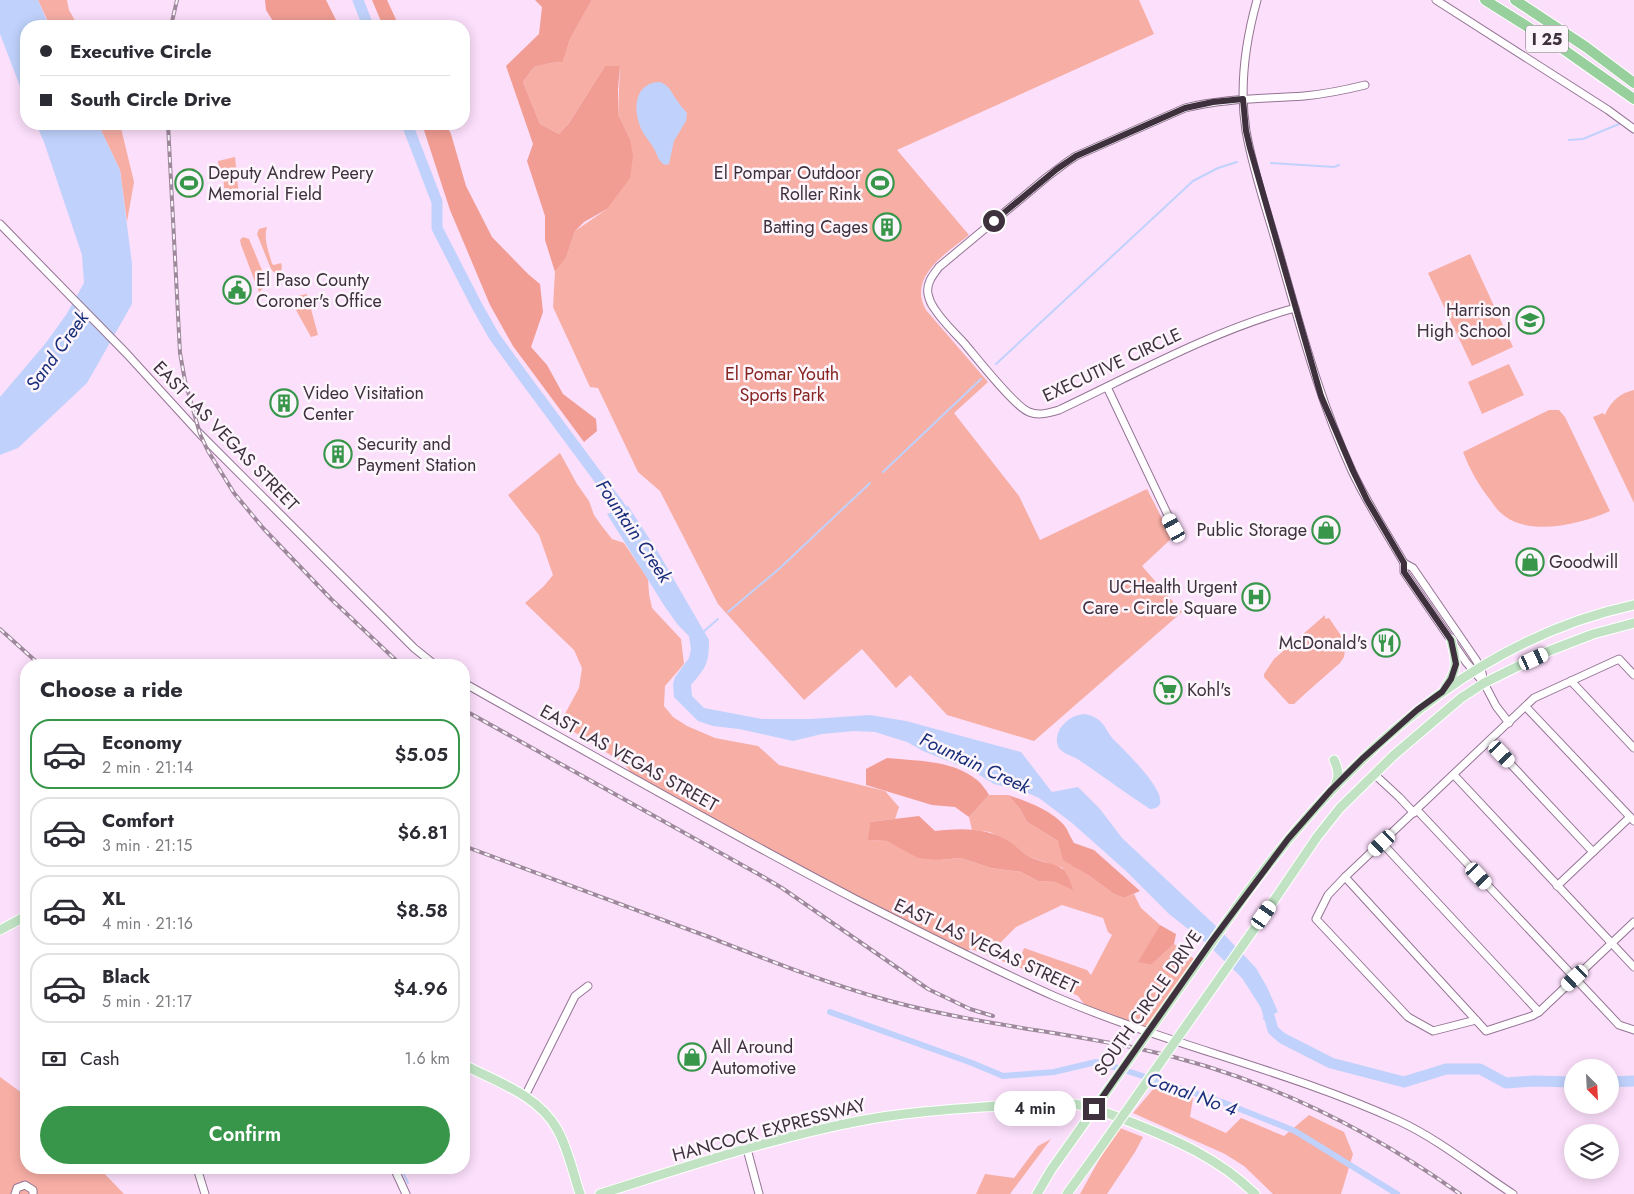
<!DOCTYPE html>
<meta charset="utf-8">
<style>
body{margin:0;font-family:Jost,sans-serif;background:#f7f7f7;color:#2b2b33;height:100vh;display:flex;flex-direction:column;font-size:19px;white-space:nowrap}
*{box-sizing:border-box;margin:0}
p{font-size:16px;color:#7c7c81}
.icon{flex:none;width:28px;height:28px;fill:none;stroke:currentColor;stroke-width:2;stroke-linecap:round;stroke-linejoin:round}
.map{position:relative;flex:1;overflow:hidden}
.panel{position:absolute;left:20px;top:659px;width:450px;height:515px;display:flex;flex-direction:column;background:#fff;border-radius:20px;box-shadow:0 2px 12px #0003}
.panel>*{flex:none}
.top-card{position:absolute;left:20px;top:20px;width:450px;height:110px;border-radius:20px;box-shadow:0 2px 12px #0003;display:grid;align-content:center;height:110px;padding:0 20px;background:#fff}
.needle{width:32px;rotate:156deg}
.fabs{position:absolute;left:1564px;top:1059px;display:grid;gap:10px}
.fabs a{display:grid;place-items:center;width:55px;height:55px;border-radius:50%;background:#fff;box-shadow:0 2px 12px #0003;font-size:25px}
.end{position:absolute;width:22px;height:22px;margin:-11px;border:6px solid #3e303d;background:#fff;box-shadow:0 0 0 2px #fff}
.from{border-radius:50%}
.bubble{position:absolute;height:35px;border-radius:18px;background:#fff;box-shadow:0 2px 12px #0003;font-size:16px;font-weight:600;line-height:35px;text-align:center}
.car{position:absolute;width:15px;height:30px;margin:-15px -8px;border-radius:6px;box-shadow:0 0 4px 1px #0007;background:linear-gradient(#fff 24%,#345 0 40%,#fff 0 76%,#345 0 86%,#fff 0)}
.top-card b{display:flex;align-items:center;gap:18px;height:48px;font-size:19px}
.top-card b+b{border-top:1px solid #e1e1e2}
.top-card i{width:12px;height:12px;background:#2b2b33}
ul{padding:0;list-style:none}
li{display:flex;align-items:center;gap:15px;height:70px;margin:0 10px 8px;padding:0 10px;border:2px solid #e1e1e2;border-radius:20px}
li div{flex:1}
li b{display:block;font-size:19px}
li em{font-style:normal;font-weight:600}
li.current{border-color:#379649}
li>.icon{width:45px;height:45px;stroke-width:1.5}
h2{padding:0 20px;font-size:22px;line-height:60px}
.pay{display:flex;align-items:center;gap:12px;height:55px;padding:0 20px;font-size:19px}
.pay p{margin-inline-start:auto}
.cta{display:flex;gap:10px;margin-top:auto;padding:10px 20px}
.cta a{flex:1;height:58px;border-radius:30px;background:#379649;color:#fff;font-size:20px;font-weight:600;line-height:58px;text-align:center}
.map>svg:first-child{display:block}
</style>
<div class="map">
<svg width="1634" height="1194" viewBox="0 0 1634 1194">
<rect width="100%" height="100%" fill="#fcdffb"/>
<g fill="#f7aea5" fill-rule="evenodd">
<polygon points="38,0 67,0 69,10 78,26 50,26"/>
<path d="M592,0H1139L1154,34L897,150L969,235C947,253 907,276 926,310L988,382L954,413L1019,496L1040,540L1147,489L1172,538L1142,566L1182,612L1034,741L947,715L910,675L896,688L862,649L804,700L718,604L660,491L638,472L598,388L590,387L553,307L555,272L566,258L575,231L607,209L630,139L618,114L620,66H605L569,123L559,134L540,124L523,82L534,67L551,63L563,62L570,39Z"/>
<polygon points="98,124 120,124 134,182 127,222 120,170"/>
<polygon points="235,157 239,196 234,201 231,199 230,189 224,188 223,171 219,170 218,161"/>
<polygon points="194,168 196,197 185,198 183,169"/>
<path d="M267,227C263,239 269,252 272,264L274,265L281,263C283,269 281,272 277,276L271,269L257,234L259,229Z"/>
<polygon points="243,237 249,239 267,282 266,286 259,292 241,245 240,240"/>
<polygon points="1470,254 1513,347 1472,366 1428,273"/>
<polygon points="307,294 318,335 311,337 296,310 293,300 297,296"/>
<polygon points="1509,364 1524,395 1482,414 1468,382"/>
<path d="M1634,390V503L1593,417L1603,413L1605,415C1610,402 1620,393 1634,390Z"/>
<path d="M1549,410H1559L1565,417L1610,511C1581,524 1528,538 1501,513C1497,510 1494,505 1491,501C1478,484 1471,472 1463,452Z"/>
<path d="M560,453L577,484L589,501L594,515L601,525L612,539L624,543L648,579L649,594L652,608L681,639L684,664L665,686L664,706L673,717L687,726L715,738L758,746L779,765L885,791L899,807L895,819L870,822L869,840L887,841L898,846L939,860L961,858L991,868L1021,872L1038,881L1056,882L1063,868L1027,856L1012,844L990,832L972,830L969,817L989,795H1008L1020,809L1027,822L1058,841L1078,869L1091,877L1114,894L1124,898L1134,894L1141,908L1160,925L1139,962L1151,965L1174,944L1197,961L1152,1032L1089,1010L1078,996L1028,971L971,949L963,953L639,782L623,763L560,723L579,688L582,668L574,650L525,603L544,586L553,575L539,535L508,495ZM1062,905L1103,918L1108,932L1112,935L1091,975L1087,970L1024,948L1020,959L1012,958L999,944L1016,927Z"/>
<polygon points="1325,615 1325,619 1329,618 1344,640 1345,650 1344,657 1340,663 1307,692 1294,704 1289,704 1264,677 1264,674 1274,659 1301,636 1302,637 1302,635"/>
<polygon points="0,1077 26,1096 26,1168 99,1168 124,1194 0,1194"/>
<polygon points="1155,1087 1193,1098 1190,1117 1226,1133 1241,1118 1284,1136 1309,1115 1344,1132 1353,1154 1341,1194 1273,1194 1244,1166 1225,1154 1133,1113"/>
<polygon points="1120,1128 1143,1137 1135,1152 1107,1194 1080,1194 1109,1142"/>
<polygon points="1051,1139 1010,1194 976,1194 985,1174 1014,1178 1038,1146"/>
</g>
<g fill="#f19d93">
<polygon points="265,0 326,0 339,26 276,26 266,10"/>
<polygon points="372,0 387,0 399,26 383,26"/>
<polygon points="535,0 592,0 570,39 563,62 551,63 534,67 523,82 540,124 559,134 569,123 605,66 620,66 618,89 618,114 630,139 633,156 630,178 607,209 584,222 575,231 566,258 555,272 545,240 545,216 527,161 533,144 506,66 539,34 542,7"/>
<polygon points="422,124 446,124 451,134 466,186 492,237 528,274 540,284 543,312 531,347 547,365 563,394 596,419 597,431 584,442 513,346 490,305 450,210"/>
<path d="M887,758C917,761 953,760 977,780C982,784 986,790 989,795L969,817L955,807L932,805L866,785V769Z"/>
<path d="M1008,795C1026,801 1051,810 1064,825C1068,830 1070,837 1074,843L1094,850L1140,891L1124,898L1114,894L1091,877L1063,860L1058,841L1027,822L1020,809Z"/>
<path d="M919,816L935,831C963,828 988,827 1013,844C1018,848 1022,853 1028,856C1052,868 1065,858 1073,890L1056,882L1038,881L1021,872L991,868L961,858L939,860L918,858L887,841L868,840L870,822Z"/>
<polygon points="1160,925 1176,934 1174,944 1151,965 1138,962"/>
</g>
<g fill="#c0d2fc">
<polygon points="0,0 38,0 49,26 26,26 26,102 0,34"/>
<path d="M660,82C671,86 672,95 679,103C681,107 684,109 687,113L686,121L674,141L669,164L665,165C658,162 657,153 653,147C648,139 641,132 639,123C633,105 637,82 660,82Z"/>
<polygon points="36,124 98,124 120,170 132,264 132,304 87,383 18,448 0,455 0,397 45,344 66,315 84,283 82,255 44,142"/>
<path d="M628,506L658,552L709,640C709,664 706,667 691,685L692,696L704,708L762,719H811L870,715L906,721L1021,752L1052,792L1078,787L1100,809L1122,838L1217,927L1256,968L1267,987L1278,1012L1262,1020L1265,1014L1242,978L1206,943L1169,914L1126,871L1072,823L1039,798L1023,791L994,784L973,771L923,751L907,742L875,732L854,731L822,734L793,741L739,729L713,726L698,721L674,697L673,684L675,677L689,658L691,649L689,636L678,625L665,607L607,514Z"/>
<path d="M1085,714C1090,715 1095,717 1099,720C1105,725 1108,733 1113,739C1121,747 1185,807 1150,809C1125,793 1103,776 1079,760C1073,756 1063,754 1059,748C1055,741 1057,732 1062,726C1069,718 1074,715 1085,714Z"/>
</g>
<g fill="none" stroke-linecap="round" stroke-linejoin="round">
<g stroke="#c0d2fc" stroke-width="2">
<polyline points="1569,140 1583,139 1619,124"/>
<polyline points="1271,163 1334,167 1339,165"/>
<polyline points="996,364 1193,181 1218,168 1237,162"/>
<polyline points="883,472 981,379"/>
<polyline points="728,612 780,568 870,483"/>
<polyline points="703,632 718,619"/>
<polyline points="401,1168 408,1183"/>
</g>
<polyline stroke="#c0d2fc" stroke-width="6" points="830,1012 972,1063 1003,1076 1054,1072 1096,1062 1118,1068 1222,1102 1295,1131 1397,1194"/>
<g stroke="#c0d2fc" stroke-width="11">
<polyline points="358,0 368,26"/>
<polyline points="407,124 437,202 437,228 477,306 494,336 520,372 629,519"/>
<polyline points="1265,1002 1273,1030 1282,1038 1331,1063 1404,1082 1446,1069 1480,1069 1506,1083 1534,1081 1572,1082"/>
<polyline points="1610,1082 1634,1081"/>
</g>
<g stroke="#947494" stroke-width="9">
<g id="minor">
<path d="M1257,0C1245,43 1239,87 1246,131C1254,176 1270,219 1282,263C1302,333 1321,404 1352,471C1367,503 1386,532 1404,563V572L1466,662L1484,683"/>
<polyline points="1436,0 1608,110 1634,129"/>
<polyline points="0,224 127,354 200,434 414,648 435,665"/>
<path d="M1295,308C1212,331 1137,373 1059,410C1049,413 1039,416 1029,412C1015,407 976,357 964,343C954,332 942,321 934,308C931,304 929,299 928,294C926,283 933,275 939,267L1047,177L1067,162L1076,156L1185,108C1224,98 1264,99 1304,96C1325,94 1345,90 1365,85"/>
<polyline points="1107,387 1174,528"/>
<polyline points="1404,563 1413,568 1474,657 1481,668 1484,683 1496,706 1509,723"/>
<polyline points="1571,681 1634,748"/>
<path d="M464,683C594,756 723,830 855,899C922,933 988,967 1056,997C1168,1045 1288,1070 1399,1121C1440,1140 1476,1170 1513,1194"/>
<polyline points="1526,707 1634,821"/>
<polyline points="1490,742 1593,852"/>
<polyline points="1374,774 1399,797 1414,813"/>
<polyline points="1454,775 1634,967"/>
<polyline points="1417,810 1619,1025 1634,1030"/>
<polyline points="1382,843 1539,1012"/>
<polyline points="1345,877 1486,1031 1532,1016 1539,1012 1634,922"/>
<polyline points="1557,886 1630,817"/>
<polyline points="1476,1020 1433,1031 1408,1017 1316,919 1328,895 1345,877 1534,698 1619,659 1634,675"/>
<polyline points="525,1096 575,996 588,986"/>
<polyline points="747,1149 759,1194"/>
<polyline points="197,1168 205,1194"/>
<polyline points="394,1168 406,1194"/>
<polyline points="15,1194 17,1188 25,1185 33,1190 33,1194"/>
</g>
</g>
<g stroke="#fff" stroke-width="11">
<g id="major">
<path d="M1445,688C1458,670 1457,661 1451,640"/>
<path d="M1334,760C1338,768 1340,775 1336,783"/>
<path d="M1246,894C1342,763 1470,640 1634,605"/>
<polyline points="1264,915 1317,837 1340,808 1394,755 1461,698 1484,683 1549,651 1593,634 1634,623"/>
<polyline points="0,930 26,916"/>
<path d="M464,1065C497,1082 538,1095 557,1129C568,1148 573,1173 580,1194"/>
<path d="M600,1194C686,1167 771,1138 859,1121C900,1113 942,1110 983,1107C1013,1105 1045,1100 1074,1104C1093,1107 1110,1114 1128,1121C1174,1139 1220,1159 1255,1194"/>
<polyline points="1037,1194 1051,1170 1083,1125"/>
<polyline points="1067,1194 1096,1154"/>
</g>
</g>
<g stroke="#fff" stroke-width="12">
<g id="highway">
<polyline points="1485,0 1563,49 1634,99"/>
<polyline points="1515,0 1586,47 1634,83"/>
</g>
</g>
<use href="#minor" stroke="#fff" stroke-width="7"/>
<use href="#major" stroke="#c1e3c4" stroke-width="9"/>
<use href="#highway" stroke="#98d09d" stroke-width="10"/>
<g stroke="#9d889c" stroke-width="4">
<g id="rail">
<polyline points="171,26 177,0"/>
<polyline points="168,124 180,353 185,381 200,434 208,451 234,493 263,528 331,599 401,665"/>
<polyline points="0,629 40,665"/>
<polyline points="464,710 760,875 782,888 928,989 970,1009 993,1016"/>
<path d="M464,846C545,876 627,907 709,937C768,960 828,984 890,1001C971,1023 1054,1031 1136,1048C1254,1073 1362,1124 1460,1194"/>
</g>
</g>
<use href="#rail" stroke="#fcf5fc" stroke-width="2" stroke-dasharray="5.5" stroke-linecap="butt"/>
<g stroke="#fff" stroke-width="11" stroke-linecap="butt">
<g id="major-bridge">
<polyline points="1083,1125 1246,894"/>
<polyline points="1096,1154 1264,915"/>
</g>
</g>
<use href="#major-bridge" stroke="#c1e3c4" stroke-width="9"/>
</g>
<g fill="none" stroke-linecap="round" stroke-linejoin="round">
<polyline stroke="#3e303d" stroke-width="6" points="994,221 1057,169 1076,156 1185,108 1213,102 1243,99 1246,131 1250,148 1321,396 1353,471 1367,500 1404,563 1404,572 1451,640 1456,664 1451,679 1442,692 1417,710 1362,759 1331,790 1288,839 1211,942 1094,1109"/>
</g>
<defs>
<g id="stadium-ring" transform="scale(1.4375)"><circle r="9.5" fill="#fcf5fc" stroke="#379649" stroke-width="1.5"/><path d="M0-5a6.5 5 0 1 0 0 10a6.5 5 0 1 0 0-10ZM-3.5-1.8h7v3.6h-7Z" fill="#379649"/></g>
<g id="building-ring" transform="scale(1.4375)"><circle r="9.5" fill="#fcf5fc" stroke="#379649" stroke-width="1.5"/><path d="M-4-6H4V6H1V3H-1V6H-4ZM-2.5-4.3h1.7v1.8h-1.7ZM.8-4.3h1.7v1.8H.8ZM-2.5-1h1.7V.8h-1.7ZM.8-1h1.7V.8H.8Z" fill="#379649"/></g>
<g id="civic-ring" transform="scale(1.4375)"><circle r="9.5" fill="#fcf5fc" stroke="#379649" stroke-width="1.5"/><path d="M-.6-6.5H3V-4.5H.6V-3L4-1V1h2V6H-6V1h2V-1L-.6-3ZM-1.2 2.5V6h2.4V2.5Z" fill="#379649"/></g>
<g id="school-ring" transform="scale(1.4375)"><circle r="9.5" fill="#fcf5fc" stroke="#379649" stroke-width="1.5"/><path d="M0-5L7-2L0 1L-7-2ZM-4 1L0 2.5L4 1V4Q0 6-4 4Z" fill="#379649"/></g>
<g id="shop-ring" transform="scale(1.4375)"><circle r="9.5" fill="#fcf5fc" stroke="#379649" stroke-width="1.5"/><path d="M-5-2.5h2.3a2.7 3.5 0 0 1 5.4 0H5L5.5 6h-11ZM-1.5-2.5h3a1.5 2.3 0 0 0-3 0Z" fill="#379649"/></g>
<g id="hospital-ring" transform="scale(1.4375)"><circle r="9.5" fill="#fcf5fc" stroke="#379649" stroke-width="1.5"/><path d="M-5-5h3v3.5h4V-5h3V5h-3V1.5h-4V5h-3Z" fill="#379649"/></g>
<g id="restaurant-ring" transform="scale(1.4375)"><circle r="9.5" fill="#fcf5fc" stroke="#379649" stroke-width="1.5"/><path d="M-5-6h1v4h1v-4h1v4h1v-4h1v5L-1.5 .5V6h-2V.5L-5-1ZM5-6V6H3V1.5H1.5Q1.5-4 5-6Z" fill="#379649"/></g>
<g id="supermarket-ring" transform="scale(1.4375)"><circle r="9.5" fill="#fcf5fc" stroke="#379649" stroke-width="1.5"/><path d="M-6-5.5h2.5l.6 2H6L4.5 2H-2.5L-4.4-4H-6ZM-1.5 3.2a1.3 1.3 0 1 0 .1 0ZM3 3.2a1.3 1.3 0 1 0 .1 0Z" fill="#379649"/></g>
</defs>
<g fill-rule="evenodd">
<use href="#stadium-ring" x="189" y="183"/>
<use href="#stadium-ring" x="880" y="183"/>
<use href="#building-ring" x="887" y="227"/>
<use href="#civic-ring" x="237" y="290"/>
<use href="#school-ring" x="1530" y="320"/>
<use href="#building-ring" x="284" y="403"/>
<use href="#building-ring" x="338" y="454"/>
<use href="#shop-ring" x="1326" y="530"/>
<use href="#shop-ring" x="1530" y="562"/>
<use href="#hospital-ring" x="1256" y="597"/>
<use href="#restaurant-ring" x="1386" y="643"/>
<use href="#supermarket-ring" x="1168" y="690"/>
<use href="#shop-ring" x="692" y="1057"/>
</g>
<g text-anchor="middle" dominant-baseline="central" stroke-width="5" stroke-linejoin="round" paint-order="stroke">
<rect fill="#fcf5fc" stroke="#776b76" stroke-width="1" x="1526" y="25.5" width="42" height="27" rx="4"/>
<g font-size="16" font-weight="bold" fill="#3e303d">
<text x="1547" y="39">I 25</text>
</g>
<g font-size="18" fill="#3e303d" stroke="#fcf5fc" text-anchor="start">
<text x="208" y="173">Deputy Andrew Peery<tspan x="208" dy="21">Memorial Field</tspan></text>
<text x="861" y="173" text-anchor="end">El Pompar Outdoor<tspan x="861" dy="21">Roller Rink</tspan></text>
<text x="868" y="227" text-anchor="end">Batting Cages</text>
<text x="256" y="280">El Paso County<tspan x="256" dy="21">Coroner's Office</tspan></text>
<text x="1511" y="310" text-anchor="end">Harrison<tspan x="1511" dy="21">High School</tspan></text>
<text x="303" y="393">Video Visitation<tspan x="303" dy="21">Center</tspan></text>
<text x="357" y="444">Security and<tspan x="357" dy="21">Payment Station</tspan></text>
<text x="1307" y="530" text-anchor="end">Public Storage</text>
<text x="1549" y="562">Goodwill</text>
<text x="1237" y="587" text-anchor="end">UCHealth Urgent<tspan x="1237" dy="21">Care - Circle Square</tspan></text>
<text x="1367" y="643" text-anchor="end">McDonald's</text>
<text x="1187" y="690">Kohl's</text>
<text x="711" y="1047">All Around<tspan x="711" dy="21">Automotive</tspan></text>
</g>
<g font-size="18" fill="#3e303d" stroke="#fcf5fc">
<text transform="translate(1112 365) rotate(-25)">EXECUTIVE CIRCLE</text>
<text transform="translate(226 436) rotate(46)">EAST LAS VEGAS STREET</text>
<text transform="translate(629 758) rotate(29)">EAST LAS VEGAS STREET</text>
<text transform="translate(986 946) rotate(25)">EAST LAS VEGAS STREET</text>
<text transform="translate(1148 1003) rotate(-55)">SOUTH CIRCLE DRIVE</text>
<text transform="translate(769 1130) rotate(-15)">HANCOCK EXPRESSWAY</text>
</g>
<g font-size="18" fill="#852420" stroke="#fcf5fc">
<text x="782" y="374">El Pomar Youth<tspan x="782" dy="21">Sports Park</tspan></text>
</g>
<g font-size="19" font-style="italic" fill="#192e7a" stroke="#fcf5fc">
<text transform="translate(57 351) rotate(-54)">Sand Creek</text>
<text transform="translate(634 531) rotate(56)">Fountain Creek</text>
<text transform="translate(975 763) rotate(25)">Fountain Creek</text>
<text transform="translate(1192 1094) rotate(20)">Canal No 4</text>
</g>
</g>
</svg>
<div class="fabs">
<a><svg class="needle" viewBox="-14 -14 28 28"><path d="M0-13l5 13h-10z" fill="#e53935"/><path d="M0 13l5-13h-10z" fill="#7c7c81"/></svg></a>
<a><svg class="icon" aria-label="layers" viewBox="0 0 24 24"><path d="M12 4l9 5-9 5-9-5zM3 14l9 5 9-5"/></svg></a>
</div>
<i class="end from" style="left:994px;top:221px"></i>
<i class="end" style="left:1094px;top:1109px"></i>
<div class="bubble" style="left:994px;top:1091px;width:82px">4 min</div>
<i class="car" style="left:1174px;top:528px;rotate:331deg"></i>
<i class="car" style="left:1534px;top:659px;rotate:65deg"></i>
<i class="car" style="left:1502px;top:754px;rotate:137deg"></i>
<i class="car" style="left:1382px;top:843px;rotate:227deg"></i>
<i class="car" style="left:1479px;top:876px;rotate:137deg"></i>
<i class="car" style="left:1264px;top:915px;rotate:35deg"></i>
<i class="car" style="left:1575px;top:978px;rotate:227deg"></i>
<div class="top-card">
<b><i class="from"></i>Executive Circle</b>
<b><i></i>South Circle Drive</b>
</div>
<section class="panel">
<h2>Choose a ride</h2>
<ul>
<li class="current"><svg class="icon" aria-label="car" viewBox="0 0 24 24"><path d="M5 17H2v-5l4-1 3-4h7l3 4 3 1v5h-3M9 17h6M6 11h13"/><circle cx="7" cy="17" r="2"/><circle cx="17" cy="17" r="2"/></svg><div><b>Economy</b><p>2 min · 21:14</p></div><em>$5.05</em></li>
<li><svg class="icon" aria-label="car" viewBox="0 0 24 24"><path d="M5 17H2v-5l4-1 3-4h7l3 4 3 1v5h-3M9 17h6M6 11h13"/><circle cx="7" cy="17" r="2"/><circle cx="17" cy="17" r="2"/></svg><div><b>Comfort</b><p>3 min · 21:15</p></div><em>$6.81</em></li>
<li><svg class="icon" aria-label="car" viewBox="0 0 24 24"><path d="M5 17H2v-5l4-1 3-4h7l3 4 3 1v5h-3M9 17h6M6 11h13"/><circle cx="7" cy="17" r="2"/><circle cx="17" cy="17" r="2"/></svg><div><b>XL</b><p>4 min · 21:16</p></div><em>$8.58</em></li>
<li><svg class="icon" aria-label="car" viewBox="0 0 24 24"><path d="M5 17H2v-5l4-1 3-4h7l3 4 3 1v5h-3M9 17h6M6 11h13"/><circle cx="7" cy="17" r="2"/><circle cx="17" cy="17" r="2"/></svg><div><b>Black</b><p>5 min · 21:17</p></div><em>$4.96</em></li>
</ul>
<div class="pay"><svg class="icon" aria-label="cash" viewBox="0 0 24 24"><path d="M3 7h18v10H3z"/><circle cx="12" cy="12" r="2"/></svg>Cash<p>1.6 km</p></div>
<div class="cta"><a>Confirm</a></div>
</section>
</div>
